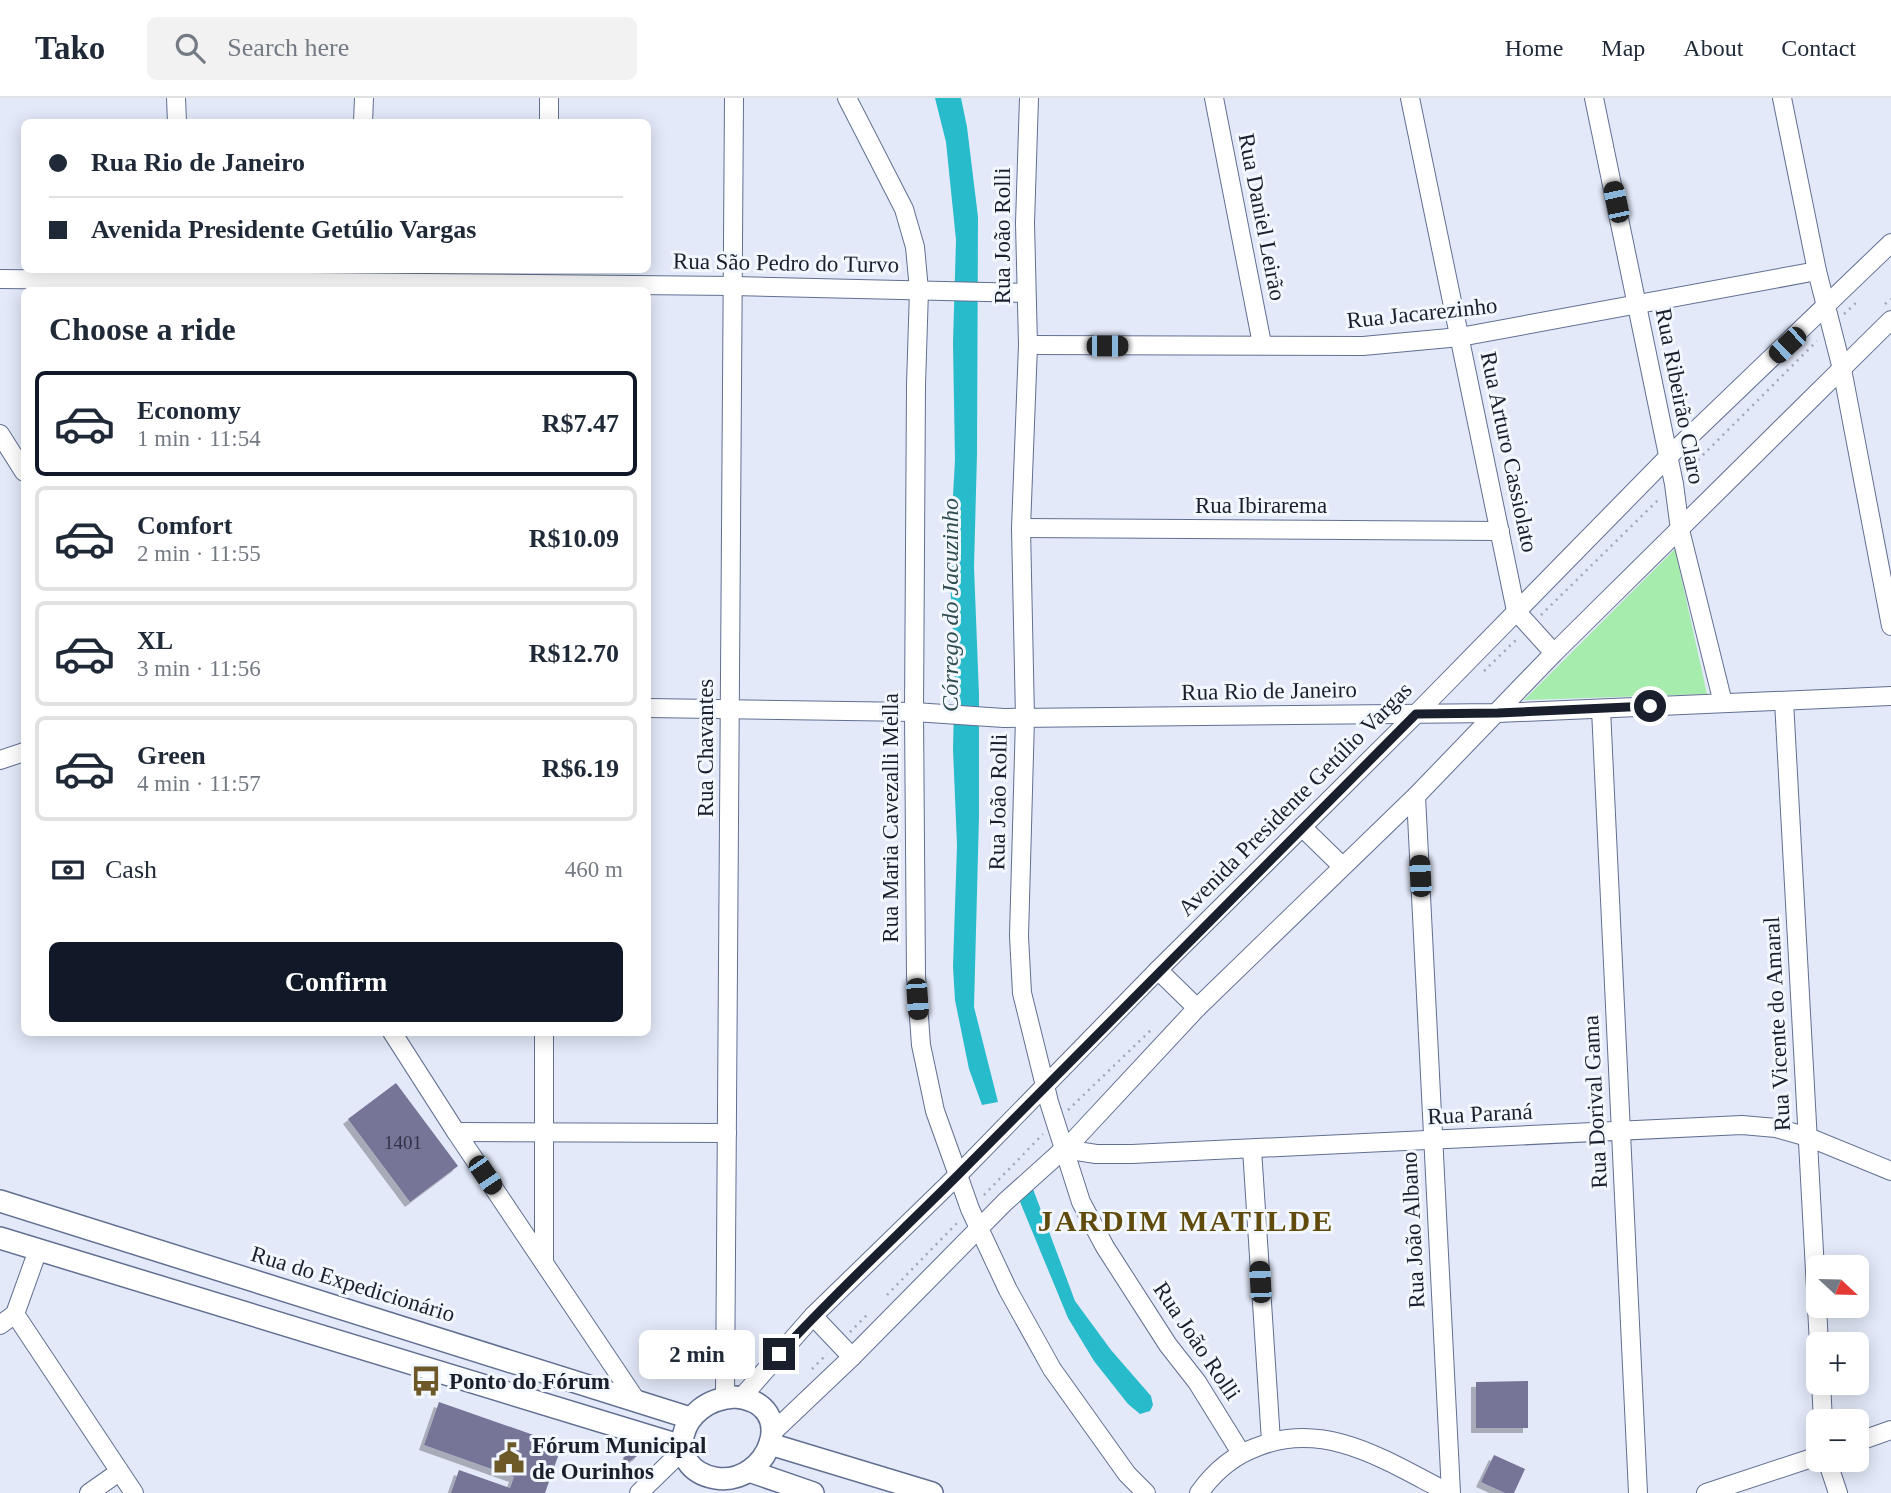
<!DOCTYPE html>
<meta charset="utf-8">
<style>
body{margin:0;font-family:"Times New Roman",serif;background:#f2f2f3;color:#1f2937;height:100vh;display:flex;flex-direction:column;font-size:26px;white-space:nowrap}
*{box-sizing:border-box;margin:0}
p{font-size:23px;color:#747a83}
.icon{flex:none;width:38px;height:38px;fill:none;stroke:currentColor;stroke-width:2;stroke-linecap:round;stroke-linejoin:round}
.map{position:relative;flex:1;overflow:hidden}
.side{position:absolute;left:21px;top:189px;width:630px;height:749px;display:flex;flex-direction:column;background:#fff;border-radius:10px;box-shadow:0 4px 18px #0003}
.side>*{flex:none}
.banner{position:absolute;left:21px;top:21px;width:630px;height:154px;border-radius:10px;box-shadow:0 4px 18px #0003;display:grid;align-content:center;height:154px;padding:0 28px;background:#fff}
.needle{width:46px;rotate:112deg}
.buttons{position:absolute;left:1806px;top:1157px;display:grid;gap:14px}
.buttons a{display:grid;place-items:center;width:63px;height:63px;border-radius:10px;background:#fff;box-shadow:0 4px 18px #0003;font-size:35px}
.end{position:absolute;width:32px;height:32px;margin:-16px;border:9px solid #1a1f2d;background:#fff;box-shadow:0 0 0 4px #fff}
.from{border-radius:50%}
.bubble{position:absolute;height:49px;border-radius:10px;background:#fff;box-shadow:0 4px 18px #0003;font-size:23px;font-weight:600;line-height:49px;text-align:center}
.car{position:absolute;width:21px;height:42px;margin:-21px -10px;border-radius:9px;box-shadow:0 0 5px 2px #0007;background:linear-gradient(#222 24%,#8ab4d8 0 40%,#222 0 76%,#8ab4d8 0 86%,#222 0)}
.banner b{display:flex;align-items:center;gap:24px;height:66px;font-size:26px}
.banner b+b{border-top:2px solid #e0e1e3}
.banner i{width:18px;height:18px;background:#1f2937}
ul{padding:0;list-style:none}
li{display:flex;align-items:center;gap:21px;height:105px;margin:0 14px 10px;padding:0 14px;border:4px solid #e0e1e3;border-radius:10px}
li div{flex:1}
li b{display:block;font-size:26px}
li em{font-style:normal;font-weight:600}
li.active{border-color:#111827}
li>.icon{width:63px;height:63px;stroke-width:1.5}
h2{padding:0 28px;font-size:32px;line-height:84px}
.pay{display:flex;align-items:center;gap:18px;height:77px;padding:0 28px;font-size:26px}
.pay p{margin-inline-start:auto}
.button{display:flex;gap:14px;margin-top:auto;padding:14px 28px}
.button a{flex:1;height:80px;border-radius:10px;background:#111827;color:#fff;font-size:28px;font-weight:600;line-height:80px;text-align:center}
header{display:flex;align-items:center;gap:42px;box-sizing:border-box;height:98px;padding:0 35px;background:#fff;border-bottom:2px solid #e0e1e3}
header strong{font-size:33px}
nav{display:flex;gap:38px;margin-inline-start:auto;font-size:24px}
.search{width:490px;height:63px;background:#f2f2f3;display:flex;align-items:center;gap:18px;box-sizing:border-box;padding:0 24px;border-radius:10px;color:#747a83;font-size:26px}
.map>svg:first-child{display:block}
</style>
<header>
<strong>Tako</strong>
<div class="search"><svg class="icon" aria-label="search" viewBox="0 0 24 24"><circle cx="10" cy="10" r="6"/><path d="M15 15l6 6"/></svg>Search here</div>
<nav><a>Home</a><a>Map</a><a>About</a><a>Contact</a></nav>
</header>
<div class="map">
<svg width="1891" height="1395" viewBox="0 0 1891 1395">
<defs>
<filter id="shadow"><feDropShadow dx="-5" dy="5" stdDeviation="0" flood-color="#0004"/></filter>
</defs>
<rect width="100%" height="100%" fill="#e3e9f9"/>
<polygon fill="#a6ecac" points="1675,451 1707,596 1524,602"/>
<g fill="#28bbcb">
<polygon points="935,0 961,0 967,29 978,119 977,356 974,469 979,597 979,718 974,909 998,1004 982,1007 969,971 955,902 953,869 957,747 953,651 955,565 949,469 955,362 953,245 956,142 946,44"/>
<polygon points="1033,1091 1075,1203 1111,1252 1151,1298 1153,1307 1150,1313 1140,1316 1128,1306 1094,1263 1068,1220 1018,1099"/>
</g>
<g fill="#767498" filter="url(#shadow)">
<polygon points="396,985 458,1068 410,1104 348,1021"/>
<polygon points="1528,1283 1528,1330 1476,1330 1476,1284"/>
<polygon points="439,1304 562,1347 545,1395 451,1395 459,1372 510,1390 514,1379 424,1347"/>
<polygon points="636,1350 640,1356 627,1365 623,1360"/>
<polygon points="1494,1357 1525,1371 1514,1395 1505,1395 1481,1384"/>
</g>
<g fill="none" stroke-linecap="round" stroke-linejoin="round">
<g stroke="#616f91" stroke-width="20">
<g id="minor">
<polyline points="176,0 177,24"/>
<polyline points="847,0 904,111 915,149 919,192 916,287 914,614 916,878 921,947 935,1013 958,1077 970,1111 1008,1192 1052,1271 1127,1376 1146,1395"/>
<polyline points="1029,0 1025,125 1028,247 1021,430 1025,620 1019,838 1022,895 1049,1004 1081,1104 1105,1149 1168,1247 1197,1284 1241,1355"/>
<polyline points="1214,0 1262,246"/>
<polyline points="1410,0 1516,513 1554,555"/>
<polyline points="1594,0 1674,386 1680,432 1723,605"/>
<polyline points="1782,0 1817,173 1842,271 1891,528"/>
<polyline points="363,24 364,0"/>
<polyline points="549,24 549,0"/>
<polyline points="0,181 733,188 1026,195"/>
<polyline points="1028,247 1363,248 1460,239 1817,173"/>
<polyline points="0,336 24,374"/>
<polyline points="1021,430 1500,433"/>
<polyline points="1784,603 1819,1246"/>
<polyline points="648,610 914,614 1004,620 1498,615 1891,598"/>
<polyline points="1601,611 1638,1395"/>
<polyline points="0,662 24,654"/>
<polyline points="1416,698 1451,1395"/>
<polyline points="1302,729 1342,768"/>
<polyline points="1158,872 1197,910"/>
<polyline points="392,934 456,1034 636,1302"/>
<polyline points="456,1034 727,1035"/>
<polyline points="1064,1051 1096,1056 1132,1056 1742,1027 1776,1030 1808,1039 1891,1073"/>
<polyline points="1252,1051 1271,1343"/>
<polyline points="544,1164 544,934"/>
<polyline points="15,1216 134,1395"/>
<polyline points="813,1218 852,1259"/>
<polyline points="0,1227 15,1216 38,1152"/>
<polyline points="1821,1284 1823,1323"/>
<polyline points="725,1299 734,0"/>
<polyline points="741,1300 813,1218 958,1077 1158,872 1416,616 1667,360 1891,145"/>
<polyline points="773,1334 852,1259 1005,1104 1075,1041 1197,910 1416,698 1554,555 1891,222"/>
<polyline points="1857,1344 1891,1332"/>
<polyline points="1827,1362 1838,1395"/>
<polyline points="89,1395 119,1374"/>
<polyline points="639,1395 683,1352"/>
<path d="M1199,1395C1214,1374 1232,1358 1257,1349C1326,1321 1388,1364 1449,1395"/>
<polyline points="1706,1395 1818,1358"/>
</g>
</g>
<g stroke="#616f91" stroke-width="24">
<g id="major">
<polyline points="0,1103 690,1320"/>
<polyline points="0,1140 682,1348"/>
<path d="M735,1299C801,1305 769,1389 715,1380C662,1370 677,1302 735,1299Z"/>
<polyline points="770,1346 932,1395"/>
<polyline points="749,1373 813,1395"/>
</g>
</g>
<g stroke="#a0a6b5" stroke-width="2.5" stroke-dasharray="2 5" stroke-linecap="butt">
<polyline points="1885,206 1891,201"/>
<polyline points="1844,216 1857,204"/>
<polyline points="1688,372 1817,243"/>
<polyline points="1541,517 1659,401"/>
<polyline points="1484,573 1519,539"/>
<polyline points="1068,1012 1151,932"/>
<polyline points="984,1097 1043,1036"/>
<polyline points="887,1197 958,1124"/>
<polyline points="850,1234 867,1217"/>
<polyline points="812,1271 827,1256"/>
</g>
<use href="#minor" stroke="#fff" stroke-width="18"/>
<use href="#major" stroke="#fff" stroke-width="21"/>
</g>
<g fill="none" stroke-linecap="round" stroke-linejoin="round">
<path stroke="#1a1f2d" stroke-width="9" d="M779,1256C836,1194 898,1137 958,1077C1110,923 1262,769 1416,616L1498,615L1650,608"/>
</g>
<defs>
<g id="bus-bare" transform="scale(2.415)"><path d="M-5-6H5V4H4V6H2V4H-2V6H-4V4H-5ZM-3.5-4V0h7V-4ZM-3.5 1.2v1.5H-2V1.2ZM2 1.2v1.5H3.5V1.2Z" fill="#6d5827" stroke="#f3f7fe" stroke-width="2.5" paint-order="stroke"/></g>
<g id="civic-bare" transform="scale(2.415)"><path d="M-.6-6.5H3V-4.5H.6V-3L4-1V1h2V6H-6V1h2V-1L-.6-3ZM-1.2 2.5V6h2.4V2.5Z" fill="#6d5827" stroke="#f3f7fe" stroke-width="2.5" paint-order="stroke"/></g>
</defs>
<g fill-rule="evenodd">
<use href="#bus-bare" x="426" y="1283"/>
<use href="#civic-bare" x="509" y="1360"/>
</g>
<g text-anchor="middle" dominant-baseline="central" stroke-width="6" stroke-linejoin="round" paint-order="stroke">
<g font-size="19" fill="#313448">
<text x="403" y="1044">1401</text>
</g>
<g font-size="23" fill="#1a1f2d" stroke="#f3f7fe">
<text transform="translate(1262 119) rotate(79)">Rua Daniel Leirão</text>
<text transform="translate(1002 138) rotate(-90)">Rua João Rolli</text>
<text transform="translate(786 165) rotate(1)">Rua São Pedro do Turvo</text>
<text transform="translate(1422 215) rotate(-6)">Rua Jacarezinho</text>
<text transform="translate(1680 298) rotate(79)">Rua Ribeirão Claro</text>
<text transform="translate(1509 354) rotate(78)">Rua Arturo Cassiolato</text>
<text x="1261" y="407">Rua Ibirarema</text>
<text transform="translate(1269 593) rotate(-1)">Rua Rio de Janeiro</text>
<text transform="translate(705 650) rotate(-90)">Rua Chavantes</text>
<text transform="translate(1295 701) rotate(-45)">Avenida Presidente Getúlio Vargas</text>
<text transform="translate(998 704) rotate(-89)">Rua João Rolli</text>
<text transform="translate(890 720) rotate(-90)">Rua Maria Cavezalli Mella</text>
<text transform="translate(1777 926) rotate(-93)">Rua Vicente do Amaral</text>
<text transform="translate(1595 1004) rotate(-93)">Rua Dorival Gama</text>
<text transform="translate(1480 1016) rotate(-3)">Rua Paraná</text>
<text transform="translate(1413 1132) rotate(-93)">Rua João Albano</text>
<text transform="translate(353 1186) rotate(17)">Rua do Expedicionário</text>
<text transform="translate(1197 1243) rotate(56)">Rua João Rolli</text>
</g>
<g font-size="23" font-weight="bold" fill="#1a1f2d" stroke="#f3f7fe" text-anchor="start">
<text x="449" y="1283">Ponto do Fórum</text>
<text x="532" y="1347">Fórum Municipal<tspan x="532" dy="26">de Ourinhos</tspan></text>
</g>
<g font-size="24" font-style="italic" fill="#304d51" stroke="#f3f7fe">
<text transform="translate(950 507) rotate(-90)">Córrego do Jacuzinho</text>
</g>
<g font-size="30" font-weight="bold" letter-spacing="2" fill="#604a0c" stroke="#f3f7fe">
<text x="1186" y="1122">JARDIM MATILDE</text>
</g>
</g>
</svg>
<div class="buttons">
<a><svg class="needle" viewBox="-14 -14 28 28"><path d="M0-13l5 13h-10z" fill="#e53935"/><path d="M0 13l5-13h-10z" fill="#747a83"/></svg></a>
<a>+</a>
<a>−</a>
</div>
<i class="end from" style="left:1650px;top:608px"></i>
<i class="end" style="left:779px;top:1256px"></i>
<div class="bubble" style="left:639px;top:1232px;width:116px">2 min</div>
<i class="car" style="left:1616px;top:104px;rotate:348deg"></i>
<i class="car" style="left:1787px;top:247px;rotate:227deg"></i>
<i class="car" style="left:1107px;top:248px;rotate:90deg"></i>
<i class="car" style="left:1420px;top:778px;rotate:357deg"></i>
<i class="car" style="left:917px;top:901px;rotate:176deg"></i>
<i class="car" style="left:485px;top:1077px;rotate:146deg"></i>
<i class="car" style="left:1260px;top:1184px;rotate:357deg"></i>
<div class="banner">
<b><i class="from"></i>Rua Rio de Janeiro</b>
<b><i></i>Avenida Presidente Getúlio Vargas</b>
</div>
<section class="side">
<h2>Choose a ride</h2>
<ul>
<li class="active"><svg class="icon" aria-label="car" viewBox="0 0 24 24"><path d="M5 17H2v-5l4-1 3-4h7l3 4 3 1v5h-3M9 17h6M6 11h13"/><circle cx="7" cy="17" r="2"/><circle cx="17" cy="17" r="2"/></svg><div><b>Economy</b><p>1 min · 11:54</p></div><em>R$7.47</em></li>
<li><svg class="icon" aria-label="car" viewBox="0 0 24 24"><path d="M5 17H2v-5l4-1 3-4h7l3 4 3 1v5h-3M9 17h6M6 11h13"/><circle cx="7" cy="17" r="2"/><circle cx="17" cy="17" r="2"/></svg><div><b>Comfort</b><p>2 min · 11:55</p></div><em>R$10.09</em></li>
<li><svg class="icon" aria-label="car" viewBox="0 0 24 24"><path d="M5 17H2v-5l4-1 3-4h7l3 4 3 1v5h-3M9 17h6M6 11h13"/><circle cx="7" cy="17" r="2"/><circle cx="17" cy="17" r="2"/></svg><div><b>XL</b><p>3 min · 11:56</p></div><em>R$12.70</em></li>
<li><svg class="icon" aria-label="car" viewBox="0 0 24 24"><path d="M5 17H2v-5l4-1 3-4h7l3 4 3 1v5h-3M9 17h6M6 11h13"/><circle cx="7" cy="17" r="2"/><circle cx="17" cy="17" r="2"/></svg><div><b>Green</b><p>4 min · 11:57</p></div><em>R$6.19</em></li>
</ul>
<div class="pay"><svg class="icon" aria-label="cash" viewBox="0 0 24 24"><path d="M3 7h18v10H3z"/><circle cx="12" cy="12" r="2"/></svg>Cash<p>460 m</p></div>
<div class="button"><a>Confirm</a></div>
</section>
</div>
